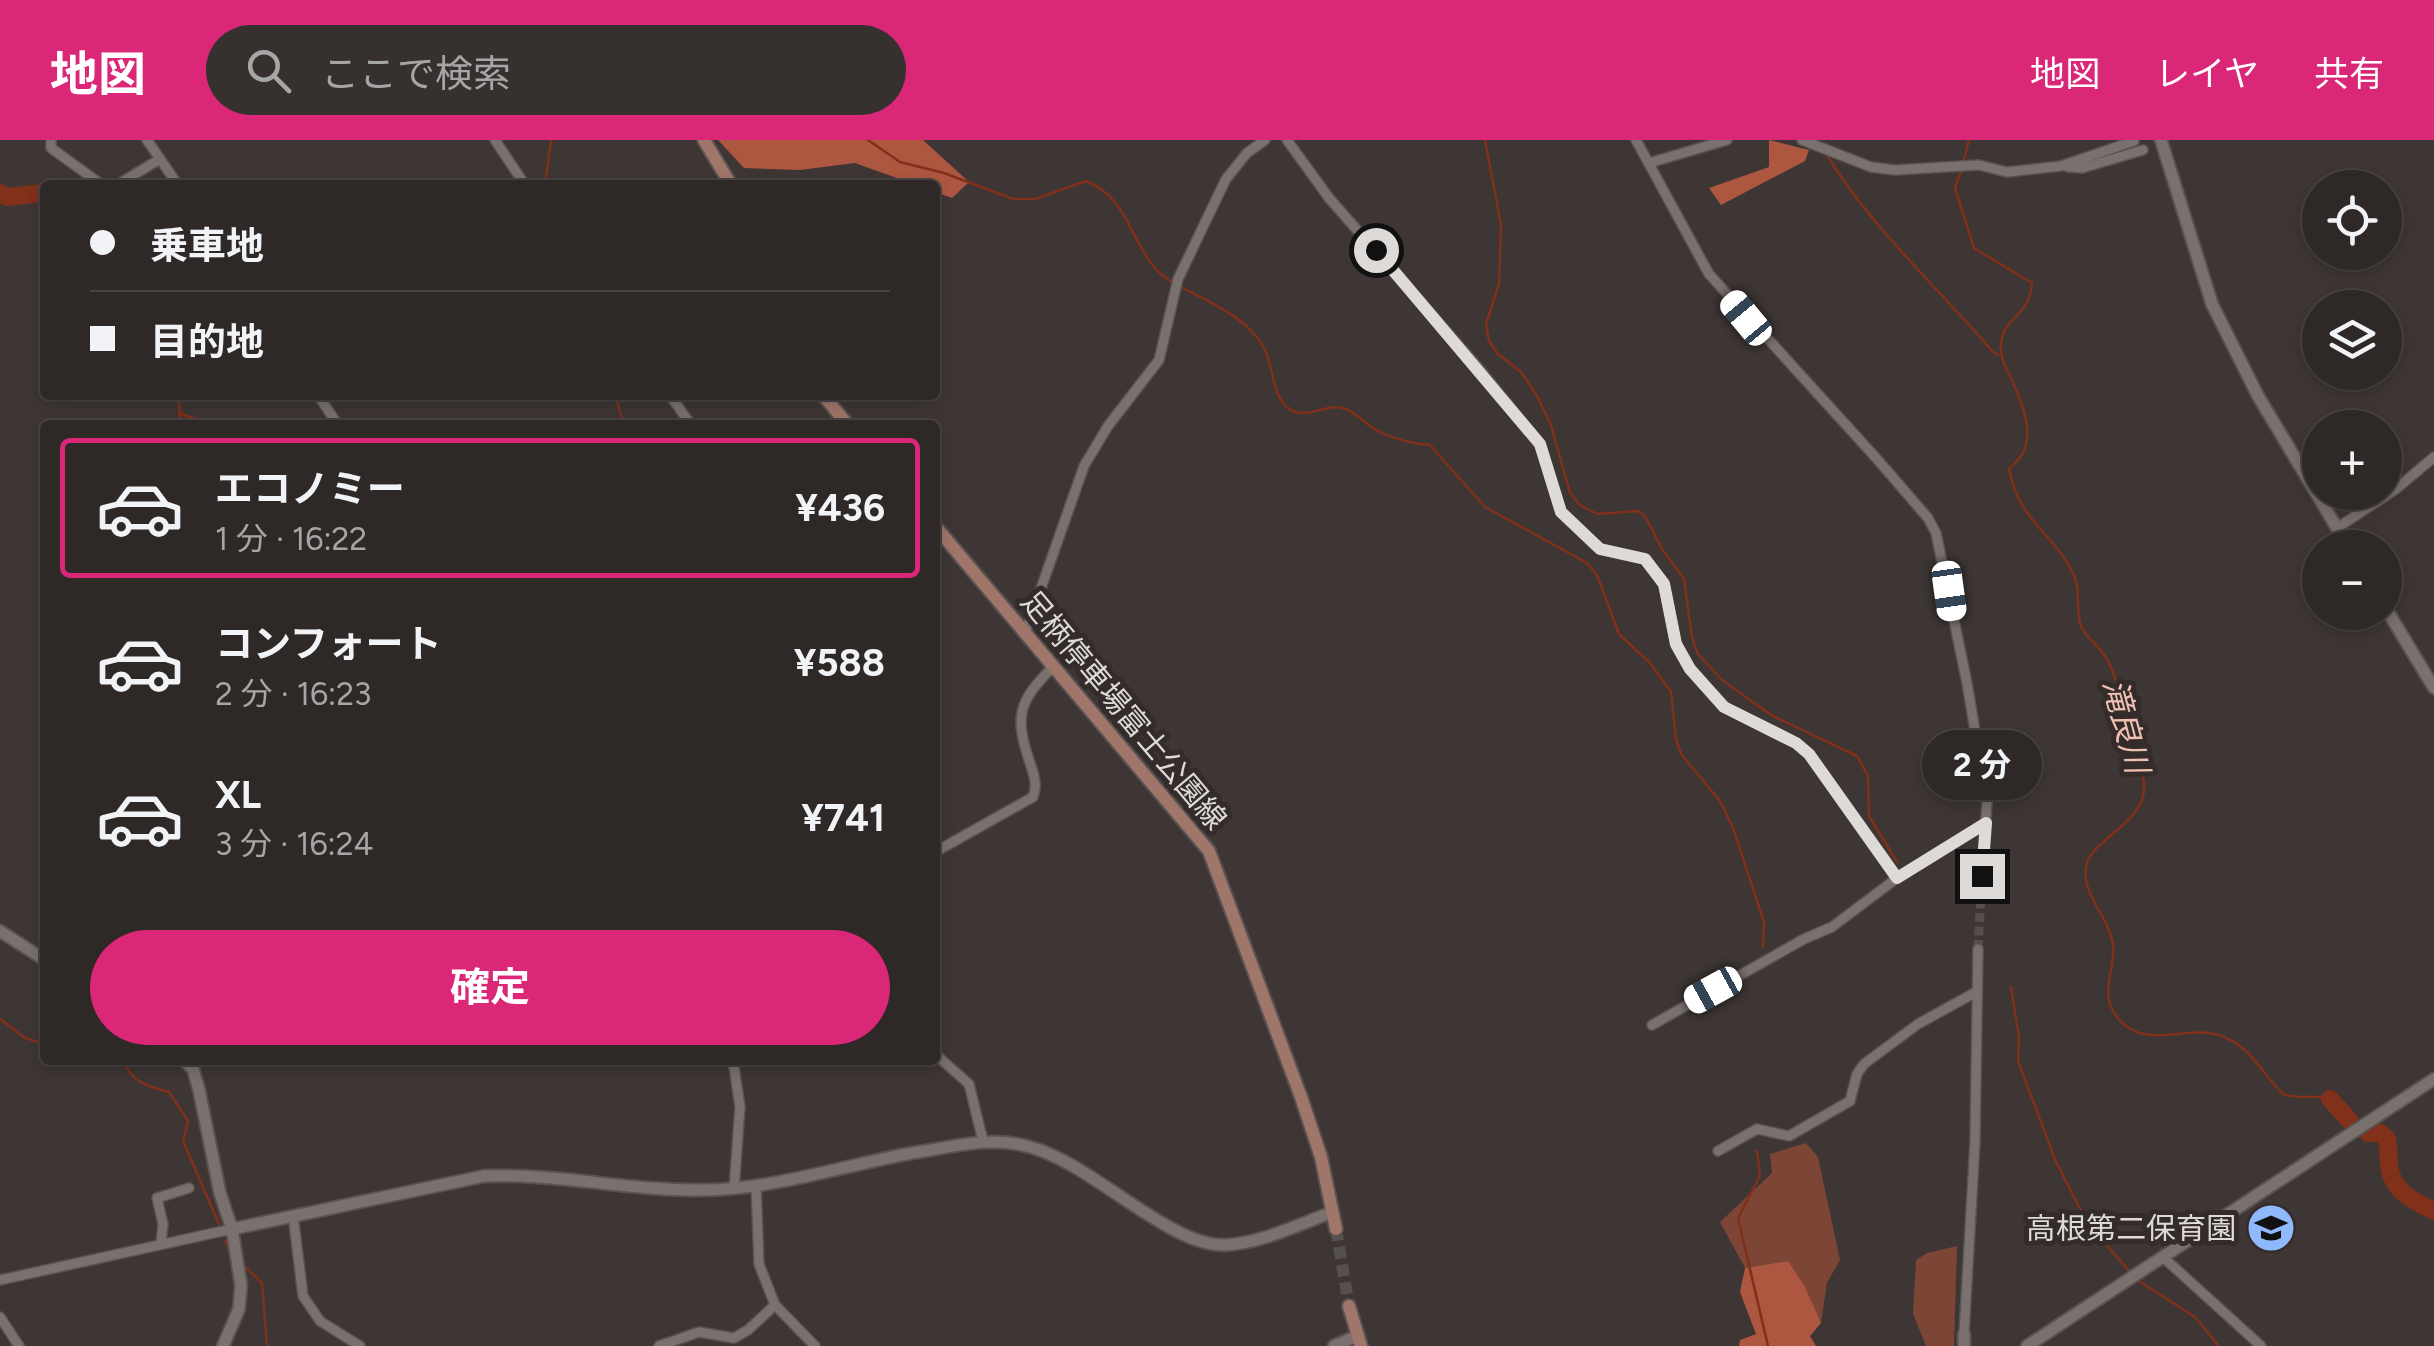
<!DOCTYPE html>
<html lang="ja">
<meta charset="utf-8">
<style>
body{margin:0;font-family:Figtree,"Noto Sans JP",sans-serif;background:#36302f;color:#f1f3f6;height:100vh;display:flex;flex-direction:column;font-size:38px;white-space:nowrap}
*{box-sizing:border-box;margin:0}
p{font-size:32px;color:#a7a6a7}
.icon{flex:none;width:55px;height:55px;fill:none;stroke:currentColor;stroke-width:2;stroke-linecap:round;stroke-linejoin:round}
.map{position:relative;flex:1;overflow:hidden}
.panel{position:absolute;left:40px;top:280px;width:900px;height:645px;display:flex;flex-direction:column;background:#2e2827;border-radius:10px;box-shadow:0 5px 15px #0003,0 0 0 2px #494444}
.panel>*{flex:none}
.banner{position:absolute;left:40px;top:40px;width:900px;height:220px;border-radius:10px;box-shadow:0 5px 15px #0003,0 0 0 2px #494444;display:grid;align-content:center;height:220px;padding:0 50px;background:#2e2827}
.buttons{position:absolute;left:2302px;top:30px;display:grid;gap:20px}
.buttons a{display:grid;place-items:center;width:100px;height:100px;border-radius:50%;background:#2e2827;box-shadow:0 5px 15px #0003,0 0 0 2px #494444;font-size:50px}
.end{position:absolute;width:45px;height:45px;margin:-22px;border:12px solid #dedad8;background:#111;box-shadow:0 0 0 5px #111}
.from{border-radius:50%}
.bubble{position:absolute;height:70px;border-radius:35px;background:#2e2827;box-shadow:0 5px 15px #0003,0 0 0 2px #494444;font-size:32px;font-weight:700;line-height:70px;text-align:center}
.car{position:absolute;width:30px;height:60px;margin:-30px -15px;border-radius:12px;box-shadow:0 0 8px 2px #0007;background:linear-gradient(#fff 24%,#345 0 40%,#fff 0 76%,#345 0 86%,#fff 0)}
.banner b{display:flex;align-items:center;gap:35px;height:95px;font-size:38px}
.banner b+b{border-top:2px solid #494444}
.banner i{width:25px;height:25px;background:#f1f3f6}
ul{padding:18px 0 0;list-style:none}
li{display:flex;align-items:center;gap:30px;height:140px;margin:0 20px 15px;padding:0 30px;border:5px solid transparent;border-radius:10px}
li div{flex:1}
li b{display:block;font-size:38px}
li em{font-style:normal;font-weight:700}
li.selected{border-color:#db2777}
li>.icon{width:90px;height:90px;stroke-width:1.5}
.action{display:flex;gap:20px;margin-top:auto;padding:20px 50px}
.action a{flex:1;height:115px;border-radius:60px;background:#db2777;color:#fff;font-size:40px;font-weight:700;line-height:115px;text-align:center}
header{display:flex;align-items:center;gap:60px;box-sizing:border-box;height:140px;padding:0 50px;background:#db2777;color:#fff}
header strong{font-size:48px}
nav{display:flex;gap:55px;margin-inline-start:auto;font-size:35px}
.search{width:700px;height:90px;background:#36302f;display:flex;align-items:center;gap:25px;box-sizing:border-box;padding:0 35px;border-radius:55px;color:#a7a6a7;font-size:38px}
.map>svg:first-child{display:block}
</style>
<header>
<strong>地図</strong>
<div class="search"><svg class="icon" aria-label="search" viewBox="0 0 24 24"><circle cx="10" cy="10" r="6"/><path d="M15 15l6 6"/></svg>ここで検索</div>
<nav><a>地図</a><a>レイヤ</a><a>共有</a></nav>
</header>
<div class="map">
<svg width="2434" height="1206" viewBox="0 0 2434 1206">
<rect width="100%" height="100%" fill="#3d3634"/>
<g fill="#7c4536">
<polygon points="1806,1003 1818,1017 1840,1120 1827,1143 1821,1183 1788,1121 1745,1128 1720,1082 1772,1033 1770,1014"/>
<polygon points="1957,1106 1954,1206 1926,1206 1913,1174 1916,1120 1927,1113"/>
</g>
<g fill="#ad5740">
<polygon points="718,0 923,0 969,42 952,58 935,52 935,45 916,45 855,23 800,30 744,28"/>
<polygon points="1769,0 1809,10 1805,21 1721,65 1709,48 1769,27"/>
<polygon points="1788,1121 1805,1147 1821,1183 1810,1196 1816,1206 1739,1206 1740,1200 1756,1194 1740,1152 1745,1128"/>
</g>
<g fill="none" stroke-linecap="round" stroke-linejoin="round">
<g stroke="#81301a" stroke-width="2.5">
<path d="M868,0L900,22L944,33L1013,59H1035L1086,41C1136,61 1130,118 1172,142"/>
<polyline points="1485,0 1501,85 1499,144 1486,184 1489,201 1498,214 1521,232 1537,256 1551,285 1570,353 1580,365 1597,374 1638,371 1645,376 1662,409 1684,439 1692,498 1698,514 1722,540 1771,575 1857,616 1868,636 1869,676 1897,722"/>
<path d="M1826,13C1866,82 1941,151 1993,212L1999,215"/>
<polyline points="1963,23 1969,0"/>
<path d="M1961,31L1955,48L1974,108L2032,143C2029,179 2004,174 2001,204C2000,216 2004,224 2009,234C2019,255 2034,287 2024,311C2022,317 2014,324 2009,329C2019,381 2051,391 2072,431C2081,447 2076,466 2080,483C2083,496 2100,506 2107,519C2121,544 2122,579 2131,607C2134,618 2142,630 2144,642C2149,683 2090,698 2086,727C2081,754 2109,777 2113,804C2116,830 2098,853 2117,877C2144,913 2189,882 2224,897C2252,908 2263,935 2283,954C2297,960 2314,954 2330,959"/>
<polyline points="56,45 66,45"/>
<polyline points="545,45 551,0"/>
<polyline points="43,53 45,52"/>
<path d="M1179,146C1207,161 1251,179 1265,210C1274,228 1271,252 1287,267C1305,283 1327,261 1346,269C1358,274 1367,286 1378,291C1393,299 1414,304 1430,305L1485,367L1587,423L1597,435L1619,494L1650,523L1671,552L1676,599L1681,614L1720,661L1733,688L1764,782L1763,806"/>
<polyline points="179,255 180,285"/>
<polyline points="615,255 624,285"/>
<polyline points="179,273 211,285"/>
<polyline points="2011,847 2019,897 2018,921 2056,1022 2088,1084 2131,1133"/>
<polyline points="0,879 25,898 45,904"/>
<path d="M122,920C134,943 145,946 169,952L188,981L183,1001L219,1084"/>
<polyline points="1757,1011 1760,1036 1738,1078 1768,1206"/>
<polyline points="225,1101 231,1113"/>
<polyline points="244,1126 262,1143 267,1206"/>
<polyline points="2136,1139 2195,1177 2219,1206"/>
</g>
<g stroke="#81301a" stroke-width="18">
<polyline points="0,53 7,57 43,53"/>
<polyline points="2330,959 2350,981"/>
<path d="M2368,993H2380L2387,999C2389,1009 2388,1016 2389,1025C2392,1051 2413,1061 2434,1071"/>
</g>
<polyline stroke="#554f4d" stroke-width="9" stroke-dasharray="9 4.5" stroke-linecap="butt" points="1978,809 1982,736"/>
<polyline stroke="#554f4d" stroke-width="12" stroke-dasharray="12 6" stroke-linecap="butt" points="1336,1089 1349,1166"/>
<g stroke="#585251" stroke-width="12">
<g id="minor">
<polyline points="51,0 51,8 102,45"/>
<polyline points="147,0 178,45"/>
<polyline points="495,0 525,45"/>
<polyline points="1287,0 1329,58 1481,231 1540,305 1561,372 1600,409 1645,419 1664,444 1676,505 1690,529 1724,567 1796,603 1809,614 1897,738"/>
<polyline points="1636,0 1709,134 1877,319 1928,378 1936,393 1967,543 1987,662 1982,736"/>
<polyline points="1802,0 1871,27 1895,30 1979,25 2007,32 2061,26 2134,1"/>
<polyline points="1649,23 1727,0"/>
<polyline points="2068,27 2082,28 2143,10"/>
<polyline points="117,45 160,19"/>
<polyline points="318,255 338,285"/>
<polyline points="670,255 691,285"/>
<polyline points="2337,388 2396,349 2434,317"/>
<polyline points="1026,491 1084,326 1108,286 1159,220 1178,139 1226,39 1247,13 1265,0"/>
<path d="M935,712L1033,657C1037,645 1035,638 1031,626C1014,577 1017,562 1054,526"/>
<polyline points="1652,885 1804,799 1832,787 1897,738 1986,683"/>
<polyline points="935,914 969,944 983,1001"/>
<polyline points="733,920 740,967 734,1049"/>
<polyline points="1718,1011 1757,989 1789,996 1850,961 1857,934 1864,924 1918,884 1976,852"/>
<polyline points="756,1046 759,1124 775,1165 815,1206"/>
<polyline points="293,1075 303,1156 320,1181 360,1206"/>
<polyline points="161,1104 163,1084 157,1058 189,1048"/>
<polyline points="2164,1118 2261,1206"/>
<polyline points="0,1140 232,1089"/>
<polyline points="0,1177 19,1206"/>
<polyline points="1964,1194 1975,1002 1978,809"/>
<polyline points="659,1206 699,1192 734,1198 748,1190 775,1165"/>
</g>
</g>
<g stroke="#585251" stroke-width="15">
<g id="tertiary">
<polyline points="2161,0 2212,164 2258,256 2349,408"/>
<polyline points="2385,467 2434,548"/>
<polyline points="0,791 45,820"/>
<polyline points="183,920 193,929 199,950 220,1053 232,1089 241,1145 239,1169 223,1206"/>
<path d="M232,1089L484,1036C557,1033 629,1051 702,1050C773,1050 848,1024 918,1012C956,1006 993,996 1030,1007C1091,1023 1169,1106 1224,1105C1260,1104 1299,1084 1333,1072"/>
<polyline points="1964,1194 1964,1206"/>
<polyline points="1334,1206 1357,1196"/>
<polyline points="2027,1206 2434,939"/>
</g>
</g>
<g stroke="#585251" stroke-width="16">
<g id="secondary">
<polyline points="704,0 731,45"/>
<polyline points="823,255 848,285"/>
<polyline points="935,386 1209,711 1301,957 1321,1017 1336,1089"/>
<polyline points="1349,1166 1361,1206"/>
</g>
</g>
<use href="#minor" stroke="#7a716f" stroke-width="9"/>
<use href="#tertiary" stroke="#7a716f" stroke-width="11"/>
<use href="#secondary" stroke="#a0756a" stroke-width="12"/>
</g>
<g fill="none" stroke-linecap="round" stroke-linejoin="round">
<polyline stroke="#dedad8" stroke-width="12" points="1376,110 1540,304 1561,372 1600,409 1645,419 1664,444 1676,504 1690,529 1724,567 1796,603 1809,614 1897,738 1986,683 1982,736"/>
</g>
<defs>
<g id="school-disc" transform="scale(2.5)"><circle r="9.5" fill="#8fb8fd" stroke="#332c2a"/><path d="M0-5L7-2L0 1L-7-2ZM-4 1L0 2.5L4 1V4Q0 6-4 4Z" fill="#111"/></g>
</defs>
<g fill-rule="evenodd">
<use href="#school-disc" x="2271" y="1088"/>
</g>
<g text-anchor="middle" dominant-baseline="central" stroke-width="10" stroke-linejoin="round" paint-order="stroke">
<g font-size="30" fill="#dedad8" stroke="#332c2a">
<text transform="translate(1124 570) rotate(50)">足柄停車場富士公園線</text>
</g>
<g font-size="30" fill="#dedad8" stroke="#332c2a" text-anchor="end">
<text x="2236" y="1088">高根第二保育園</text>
</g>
<g font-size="32" font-style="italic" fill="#efbfb1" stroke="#332c2a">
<text transform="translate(2126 586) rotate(75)">滝良川</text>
</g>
</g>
</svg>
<div class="buttons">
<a><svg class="icon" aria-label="locate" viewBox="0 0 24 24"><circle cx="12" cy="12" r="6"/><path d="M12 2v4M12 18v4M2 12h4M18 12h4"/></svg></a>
<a><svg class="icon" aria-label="layers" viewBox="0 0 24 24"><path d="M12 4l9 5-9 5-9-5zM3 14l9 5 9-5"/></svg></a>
<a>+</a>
<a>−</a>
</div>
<i class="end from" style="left:1376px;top:110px"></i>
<i class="end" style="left:1982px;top:736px"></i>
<div class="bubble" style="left:1922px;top:590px;width:120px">2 分</div>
<i class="car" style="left:1746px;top:178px;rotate:320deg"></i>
<i class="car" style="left:1949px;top:451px;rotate:172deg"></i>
<i class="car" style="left:1713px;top:850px;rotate:241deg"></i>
<div class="banner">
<b><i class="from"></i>乗車地</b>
<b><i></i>目的地</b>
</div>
<section class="panel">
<ul>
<li class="selected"><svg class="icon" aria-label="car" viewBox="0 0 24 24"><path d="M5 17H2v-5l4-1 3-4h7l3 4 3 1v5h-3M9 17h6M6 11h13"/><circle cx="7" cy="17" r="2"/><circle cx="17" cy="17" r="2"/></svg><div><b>エコノミー</b><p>1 分 · 16:22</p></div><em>¥436</em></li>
<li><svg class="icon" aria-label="car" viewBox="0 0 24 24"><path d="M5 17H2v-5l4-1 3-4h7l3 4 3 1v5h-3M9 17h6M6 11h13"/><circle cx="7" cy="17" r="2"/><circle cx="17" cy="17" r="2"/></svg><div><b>コンフォート</b><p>2 分 · 16:23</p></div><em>¥588</em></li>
<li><svg class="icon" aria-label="car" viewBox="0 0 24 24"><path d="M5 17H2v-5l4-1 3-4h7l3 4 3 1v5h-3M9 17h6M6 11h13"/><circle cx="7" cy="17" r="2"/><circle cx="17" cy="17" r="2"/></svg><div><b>XL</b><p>3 分 · 16:24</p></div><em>¥741</em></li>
</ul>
<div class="action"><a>確定</a></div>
</section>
</div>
